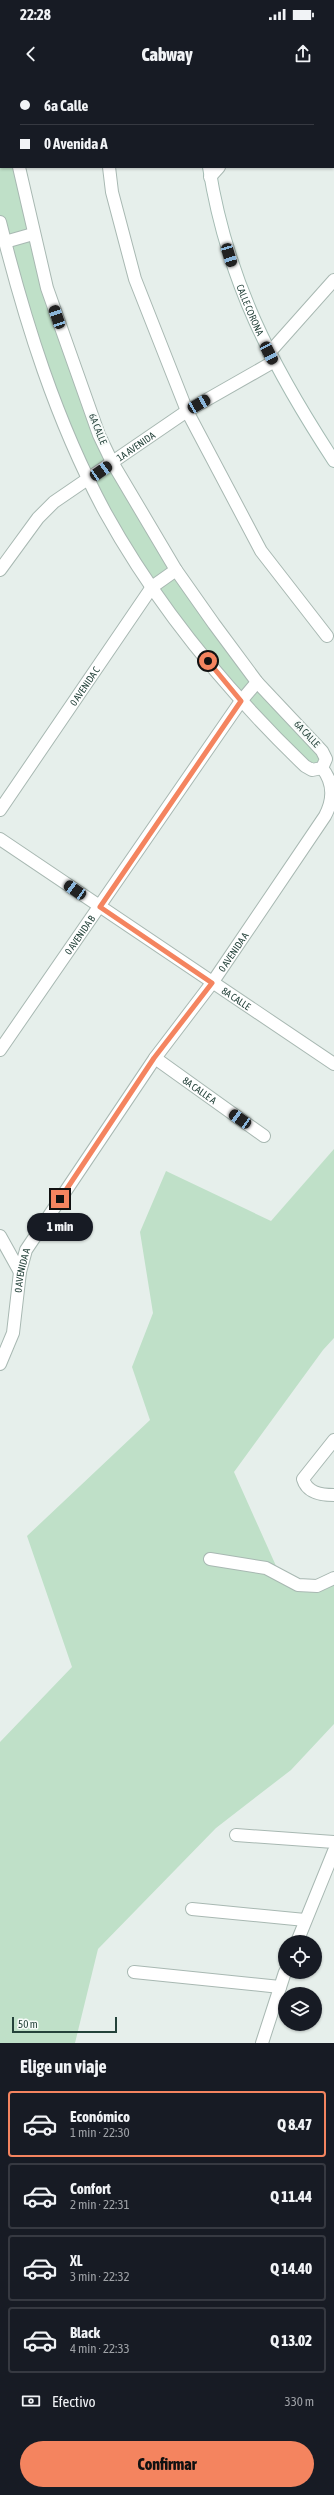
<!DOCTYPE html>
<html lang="es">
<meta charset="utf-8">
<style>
body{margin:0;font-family:"Asap Condensed",sans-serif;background:#242831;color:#f1f3f6;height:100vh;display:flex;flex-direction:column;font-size:15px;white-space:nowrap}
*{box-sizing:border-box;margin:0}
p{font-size:13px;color:#9ea1a6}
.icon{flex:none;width:22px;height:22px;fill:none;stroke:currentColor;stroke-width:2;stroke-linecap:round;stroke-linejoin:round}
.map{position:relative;height:1963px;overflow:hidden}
.details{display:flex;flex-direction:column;background:#171b24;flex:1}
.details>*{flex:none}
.hud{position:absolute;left:0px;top:0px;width:334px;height:88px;box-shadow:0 1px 3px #0004;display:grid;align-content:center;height:88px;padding:0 20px;background:#171b24}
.fabs{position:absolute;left:278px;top:1855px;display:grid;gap:8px}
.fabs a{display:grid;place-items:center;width:44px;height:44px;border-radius:50%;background:#171b24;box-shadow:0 1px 3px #0004;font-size:20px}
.scale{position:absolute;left:12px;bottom:10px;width:105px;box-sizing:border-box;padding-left:4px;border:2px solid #24423a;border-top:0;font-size:11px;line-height:14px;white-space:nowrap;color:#24423a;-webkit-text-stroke:3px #f7fbf9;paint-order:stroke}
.end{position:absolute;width:18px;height:18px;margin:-9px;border:5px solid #f4845f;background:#111;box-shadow:0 0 0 2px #111}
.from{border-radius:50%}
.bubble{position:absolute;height:28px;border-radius:14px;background:#171b24;box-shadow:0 1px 3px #0004;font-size:13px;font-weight:800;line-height:28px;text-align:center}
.car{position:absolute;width:12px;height:24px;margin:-12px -6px;border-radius:5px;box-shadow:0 0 3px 1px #0007;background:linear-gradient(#222 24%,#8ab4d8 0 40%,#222 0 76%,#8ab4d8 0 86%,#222 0)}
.hud b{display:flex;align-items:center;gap:14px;height:38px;font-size:15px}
.hud b+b{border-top:1px solid #363941}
.hud i{width:10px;height:10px;background:#f1f3f6}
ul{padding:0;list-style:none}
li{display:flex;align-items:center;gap:12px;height:66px;margin:0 8px 6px;padding:0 12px;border:2px solid #363941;border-radius:4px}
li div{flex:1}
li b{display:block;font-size:15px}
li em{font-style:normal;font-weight:800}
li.current{border-color:#f4845f}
li>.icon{width:36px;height:36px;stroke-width:1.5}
h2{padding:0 20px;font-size:18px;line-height:48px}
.pay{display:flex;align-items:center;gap:10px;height:44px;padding:0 20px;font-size:15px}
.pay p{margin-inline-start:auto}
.cta{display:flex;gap:8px;margin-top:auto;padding:8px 20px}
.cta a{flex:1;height:46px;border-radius:24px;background:#f4845f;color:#111;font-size:16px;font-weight:800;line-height:46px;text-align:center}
.status{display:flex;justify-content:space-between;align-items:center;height:28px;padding:0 20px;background:#171b24;direction:ltr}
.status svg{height:11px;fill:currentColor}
header{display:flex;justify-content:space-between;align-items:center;height:52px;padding:0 20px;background:#171b24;font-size:18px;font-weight:800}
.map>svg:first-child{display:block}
</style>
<div class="status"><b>22:28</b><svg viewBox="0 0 49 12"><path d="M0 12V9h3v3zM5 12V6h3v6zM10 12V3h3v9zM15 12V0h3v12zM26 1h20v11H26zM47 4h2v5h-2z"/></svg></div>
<header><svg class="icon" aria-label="back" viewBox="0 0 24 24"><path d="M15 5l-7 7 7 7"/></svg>Cabway<svg class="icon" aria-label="share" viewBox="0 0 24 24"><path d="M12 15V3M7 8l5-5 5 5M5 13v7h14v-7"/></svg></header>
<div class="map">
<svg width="334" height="1963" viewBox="0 0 334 1963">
<rect width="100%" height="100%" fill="#e6efeb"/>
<g fill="#bfe0c8">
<polygon points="0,0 1,87 19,87 32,151 99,355 214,544 322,671 319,690 275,656 152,507 66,348 0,142"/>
<polygon points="334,1069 334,1258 323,1270 234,1392 281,1497 332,1503 334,1500 334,1644 291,1690 216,1748 98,1869 75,1963 0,1963 0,1662 72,1587 27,1456 150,1340 132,1287 153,1233 140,1152 166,1091 271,1141"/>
</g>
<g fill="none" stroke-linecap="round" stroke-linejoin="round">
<g stroke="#a8b8b2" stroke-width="14">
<g id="street">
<polyline points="4,0 5,1"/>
<polyline points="98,0 98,1"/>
<polyline points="296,1 297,0"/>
<polyline points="109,87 112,112 135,199 187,331 261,471 327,556"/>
<polyline points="210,97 219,87"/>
<path d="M0,142C25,242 56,341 105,432C157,526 227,611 305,686L312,690L322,688L326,679L322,671L257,602L214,544L176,490L112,382L99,355L47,208L19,87"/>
<polyline points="5,162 33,154"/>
<polyline points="269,273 334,200"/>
<path id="s1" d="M0,490L38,438L54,422L187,331L273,282"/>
<path id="s2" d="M0,730L152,507L176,490"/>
<path id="s3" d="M0,759L334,984"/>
<path id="s4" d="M0,970L241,621L257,602"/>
<path id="s5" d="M155,978L264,1056"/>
<polyline points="0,1156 20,1192"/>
<path id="s6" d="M0,1284L13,1253L20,1192L26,1170L155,978L212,903L325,736C334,719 334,703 322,688"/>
<path d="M334,1360L303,1399C307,1413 321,1415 334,1415"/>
<polyline points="210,1479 266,1488 298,1505 317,1506 334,1498"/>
<polyline points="236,1755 334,1762"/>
<polyline points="192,1829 305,1840"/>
<polyline points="297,1862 334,1771"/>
<polyline points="134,1892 280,1907"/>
<polyline points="262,1963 285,1892"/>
</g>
</g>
<g stroke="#a4bbb3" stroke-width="14">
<g id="secondary">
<polyline points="198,0 198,1"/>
<path id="s7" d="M209,87C227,201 272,286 334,381"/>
</g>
</g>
<use href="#street" stroke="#fff" stroke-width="12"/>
<use href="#secondary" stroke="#fff" stroke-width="12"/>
</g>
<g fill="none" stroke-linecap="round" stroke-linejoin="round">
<polyline stroke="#f4845f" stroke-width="5" points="60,1119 154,978 212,903 100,827 241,621 208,581"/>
</g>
<g text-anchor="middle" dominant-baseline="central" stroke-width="4" stroke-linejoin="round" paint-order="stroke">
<g font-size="10" fill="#24423a" stroke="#f7fbf9">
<text stroke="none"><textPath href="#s7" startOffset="149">CALLE CORONA</textPath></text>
<text transform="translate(98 349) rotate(68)">6A CALLE</text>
<text stroke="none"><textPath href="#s1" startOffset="186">1A AVENIDA</textPath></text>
<text stroke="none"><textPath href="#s2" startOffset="150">0 AVENIDA C</textPath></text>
<text transform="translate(307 654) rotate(47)">6A CALLE</text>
<text stroke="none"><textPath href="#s4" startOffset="140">0 AVENIDA B</textPath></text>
<text stroke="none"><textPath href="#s6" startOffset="481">0 AVENIDA A</textPath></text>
<text stroke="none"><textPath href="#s3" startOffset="285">8A CALLE</textPath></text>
<text stroke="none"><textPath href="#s5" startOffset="55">8A CALLE A</textPath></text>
<text stroke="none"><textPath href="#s6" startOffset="97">0 AVENIDA A</textPath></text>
</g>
</g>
</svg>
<div class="fabs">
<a><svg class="icon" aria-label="locate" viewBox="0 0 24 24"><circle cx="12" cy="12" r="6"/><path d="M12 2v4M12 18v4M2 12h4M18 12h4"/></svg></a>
<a><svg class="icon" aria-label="layers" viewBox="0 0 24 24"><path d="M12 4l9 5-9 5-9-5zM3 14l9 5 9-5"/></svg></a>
</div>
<div class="scale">50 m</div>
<i class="end from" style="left:208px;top:581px"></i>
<i class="end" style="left:60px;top:1119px"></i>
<div class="bubble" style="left:27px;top:1133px;width:66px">1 min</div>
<i class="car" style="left:229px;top:175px;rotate:163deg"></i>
<i class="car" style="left:57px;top:237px;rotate:341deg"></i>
<i class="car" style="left:269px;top:273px;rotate:153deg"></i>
<i class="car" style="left:199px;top:324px;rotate:60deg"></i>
<i class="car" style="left:101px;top:391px;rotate:55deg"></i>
<i class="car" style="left:75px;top:810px;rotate:305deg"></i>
<i class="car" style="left:240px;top:1039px;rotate:305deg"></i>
<div class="hud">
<b><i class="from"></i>6a Calle</b>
<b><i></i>0 Avenida A</b>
</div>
</div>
<section class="details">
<h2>Elige un viaje</h2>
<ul>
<li class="current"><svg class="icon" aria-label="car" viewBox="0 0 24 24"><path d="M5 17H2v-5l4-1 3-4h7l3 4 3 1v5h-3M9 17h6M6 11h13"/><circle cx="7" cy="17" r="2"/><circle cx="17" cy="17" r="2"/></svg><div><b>Económico</b><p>1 min · 22:30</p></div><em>Q 8.47</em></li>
<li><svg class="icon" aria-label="car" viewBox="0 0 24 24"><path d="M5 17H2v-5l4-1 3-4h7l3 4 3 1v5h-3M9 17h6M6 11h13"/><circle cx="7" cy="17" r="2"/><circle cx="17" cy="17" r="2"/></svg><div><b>Confort</b><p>2 min · 22:31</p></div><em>Q 11.44</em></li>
<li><svg class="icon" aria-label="car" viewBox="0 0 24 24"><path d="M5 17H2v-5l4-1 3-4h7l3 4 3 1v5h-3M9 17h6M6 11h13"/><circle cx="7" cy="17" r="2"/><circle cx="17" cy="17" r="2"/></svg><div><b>XL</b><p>3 min · 22:32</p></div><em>Q 14.40</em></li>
<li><svg class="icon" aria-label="car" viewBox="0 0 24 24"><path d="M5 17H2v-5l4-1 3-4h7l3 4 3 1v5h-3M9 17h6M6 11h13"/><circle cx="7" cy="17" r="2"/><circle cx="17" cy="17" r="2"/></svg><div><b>Black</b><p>4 min · 22:33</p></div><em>Q 13.02</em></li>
</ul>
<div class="pay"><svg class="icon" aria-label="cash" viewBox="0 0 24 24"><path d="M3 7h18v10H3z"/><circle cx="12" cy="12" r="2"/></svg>Efectivo<p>330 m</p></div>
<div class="cta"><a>Confirmar</a></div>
</section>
